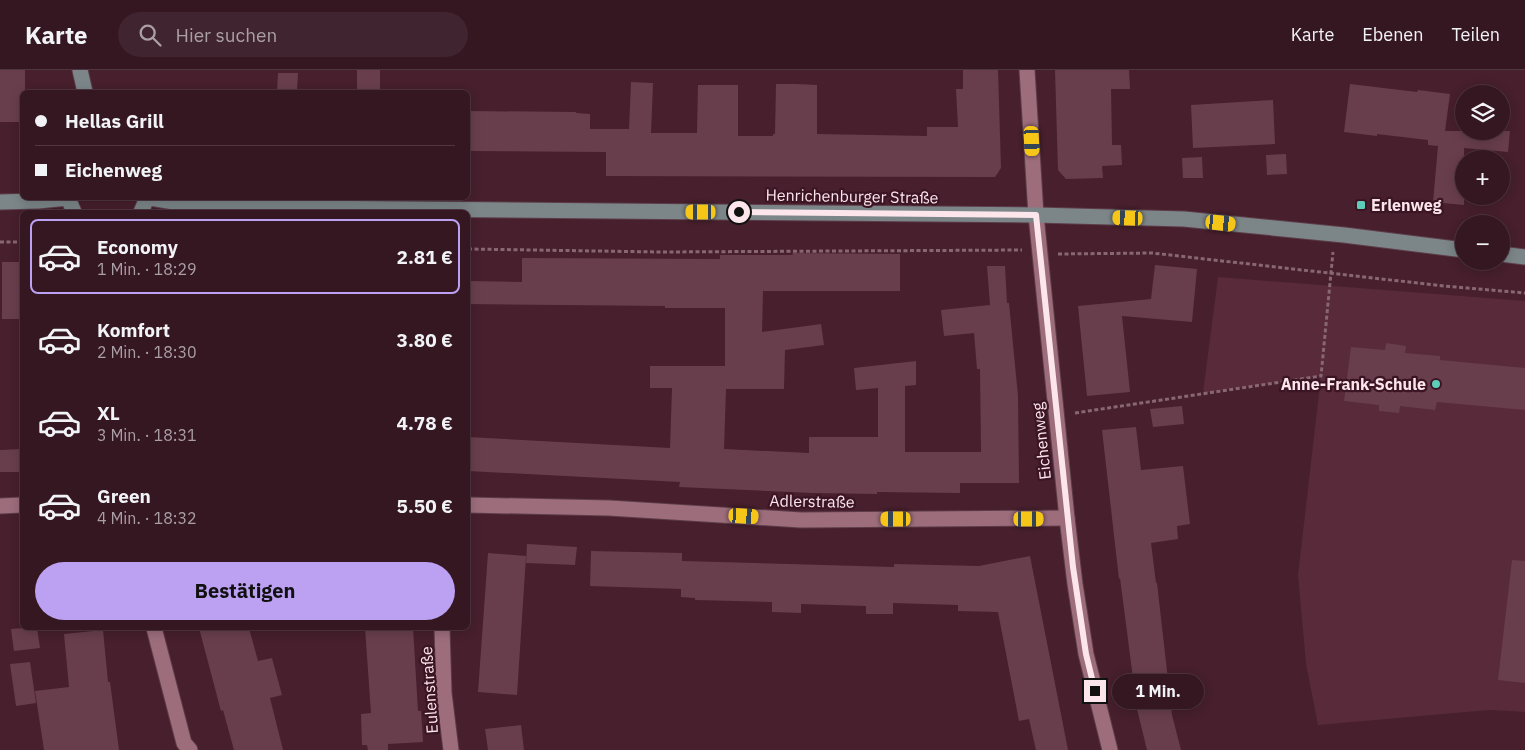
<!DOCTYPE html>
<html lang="de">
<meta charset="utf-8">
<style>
body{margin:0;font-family:"IBM Plex Sans",sans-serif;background:#40242f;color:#f1f3f6;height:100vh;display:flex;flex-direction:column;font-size:19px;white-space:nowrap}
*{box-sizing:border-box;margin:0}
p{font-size:16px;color:#aa9fa5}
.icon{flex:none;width:28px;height:28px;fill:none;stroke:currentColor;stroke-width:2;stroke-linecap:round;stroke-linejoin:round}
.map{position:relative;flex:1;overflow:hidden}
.side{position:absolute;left:20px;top:140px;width:450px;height:420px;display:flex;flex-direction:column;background:#351722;border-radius:8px;box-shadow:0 2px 12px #0003,0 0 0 1px #4f3640}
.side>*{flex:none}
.top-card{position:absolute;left:20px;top:20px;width:450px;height:110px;border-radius:8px;box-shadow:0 2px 12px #0003,0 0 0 1px #4f3640;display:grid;align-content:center;height:110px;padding:0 15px;background:#351722}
.controls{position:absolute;left:1455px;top:15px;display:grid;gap:10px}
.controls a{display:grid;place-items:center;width:55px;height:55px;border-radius:50%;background:#351722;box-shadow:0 2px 12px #0003,0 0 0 1px #4f3640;font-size:25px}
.end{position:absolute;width:22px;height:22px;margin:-11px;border:6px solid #fce6ec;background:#111;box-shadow:0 0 0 2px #111}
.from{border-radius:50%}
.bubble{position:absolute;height:35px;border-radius:18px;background:#351722;box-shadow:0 2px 12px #0003,0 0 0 1px #4f3640;font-size:16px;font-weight:800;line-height:35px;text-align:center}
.car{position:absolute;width:15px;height:30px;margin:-15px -8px;border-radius:6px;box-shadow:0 0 4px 1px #0007;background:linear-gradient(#f5c518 24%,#345 0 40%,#f5c518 0 76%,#345 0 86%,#f5c518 0)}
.top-card b{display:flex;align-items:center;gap:18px;height:48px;font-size:19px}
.top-card b+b{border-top:1px solid #4f3640}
.top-card i{width:12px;height:12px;background:#f1f3f6}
ul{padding:9px 0 0;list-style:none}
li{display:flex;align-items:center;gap:15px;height:75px;margin:0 10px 8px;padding:0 5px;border:2px solid transparent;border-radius:8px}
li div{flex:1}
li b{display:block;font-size:19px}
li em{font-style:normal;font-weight:800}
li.current{border-color:#bca0f2}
li>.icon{width:45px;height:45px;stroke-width:1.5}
.primary-button{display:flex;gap:10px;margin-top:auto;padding:10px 15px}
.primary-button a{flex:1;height:58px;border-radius:30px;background:#bca0f2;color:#111;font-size:20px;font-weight:800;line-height:58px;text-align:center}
header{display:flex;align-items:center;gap:30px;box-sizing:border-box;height:70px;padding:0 25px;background:#351722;border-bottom:1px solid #4f3640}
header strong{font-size:24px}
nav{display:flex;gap:28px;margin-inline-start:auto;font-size:18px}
.search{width:350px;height:45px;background:#40242f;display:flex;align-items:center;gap:12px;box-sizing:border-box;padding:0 18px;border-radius:28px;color:#aa9fa5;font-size:19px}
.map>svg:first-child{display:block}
</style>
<header>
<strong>Karte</strong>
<div class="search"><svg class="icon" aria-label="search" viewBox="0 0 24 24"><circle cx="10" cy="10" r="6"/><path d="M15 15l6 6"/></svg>Hier suchen</div>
<nav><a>Karte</a><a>Ebenen</a><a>Teilen</a></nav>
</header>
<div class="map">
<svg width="1525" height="680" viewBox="0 0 1525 680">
<rect width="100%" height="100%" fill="#471f2d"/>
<polygon fill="#582a3a" points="1218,207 1525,231 1525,642 1489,640 1318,655 1306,594 1298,505 1321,306 1203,323"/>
<g fill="#693e4c">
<polygon points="0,0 25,0 25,22 22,22 22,52 0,52"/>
<rect x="357" y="0" width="23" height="22"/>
<polygon points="963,0 998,0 1001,98 995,107 606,106 606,82 468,81 468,41 576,42 576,43 590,44 590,59 629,59 631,12 653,13 651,63 697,63 698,15 738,15 738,66 773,66 773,64 775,64 776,14 796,14 817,15 817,64 927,66 927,57 958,57 956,19 963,19"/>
<polygon points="1055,0 1129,0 1130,19 1111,19 1112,75 1121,75 1122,95 1102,96 1103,108 1066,109 1058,100"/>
<polygon points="278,3 298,3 297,21 277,21"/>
<polygon points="1350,14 1417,22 1418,20 1450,24 1445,61 1510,61 1508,82 1464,78 1464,135 1433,132 1438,76 1428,75 1428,70 1377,64 1377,66 1344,62"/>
<polygon points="1273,30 1275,74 1193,78 1191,35"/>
<polygon points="1286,84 1287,104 1267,105 1266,85"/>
<polygon points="1202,87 1203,108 1183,108 1182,88"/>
<polygon points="792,183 900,184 900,221 763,221 762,262 821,254 824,275 785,280 784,319 726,319 724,379 809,383 809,367 878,367 878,318 856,320 854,298 916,291 916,315 905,316 905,382 981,382 980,299 977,299 974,263 944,266 941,240 990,235 987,196 1005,196 1007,233 1009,233 1018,326 1019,413 960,413 960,423 877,422 877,424 812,423 679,417 680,412 468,401 468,367 670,378 672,318 650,318 650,296 725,296 725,238 665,238 665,236 468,234 468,211 522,212 522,188 720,189 720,185 793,185"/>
<rect x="2" y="192" width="20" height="57"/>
<polygon points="1155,195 1197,199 1192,252 1122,246 1130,322 1087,326 1078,236 1151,229"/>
<polygon points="1386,273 1406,276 1405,283 1440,286 1440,290 1525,298 1525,340 1437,332 1435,340 1400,336 1399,343 1379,341 1379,335 1344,331 1351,277 1385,280"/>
<polygon points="1182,336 1184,354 1153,357 1150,339"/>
<polygon points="1136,357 1141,400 1183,396 1190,454 1177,456 1178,469 1151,473 1156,513 1157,513 1172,645 1181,680 1147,680 1137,639 1120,508 1119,509 1102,360"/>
<polygon points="22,379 22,402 0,402 0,380"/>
<polygon points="527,474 577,477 575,495 526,493"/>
<polygon points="591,481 682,483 682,491 894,497 894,494 979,496 1030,486 1068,680 1036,680 1029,649 1019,651 998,542 958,541 958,535 893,533 893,544 866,544 866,536 801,534 801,543 772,542 772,532 695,530 695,528 681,527 681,519 590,516"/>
<polygon points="488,483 526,486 517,625 478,622"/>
<polygon points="1512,490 1525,491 1525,613 1498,610"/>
<polygon points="24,558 37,558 40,578 14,581 11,559"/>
<polygon points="199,558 249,558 258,591 272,588 282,625 270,628 283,680 234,680 223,640 221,641"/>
<polygon points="365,558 413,558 418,641 421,641 423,672 388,674 388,680 368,680 367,675 362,675 361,644 371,643"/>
<polygon points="103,560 108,612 110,612 119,680 44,680 35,621 69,617 64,564"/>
<polygon points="30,592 36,633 16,636 10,594"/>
<polygon points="521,655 524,680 488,680 485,659"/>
</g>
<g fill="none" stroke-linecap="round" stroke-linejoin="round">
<g stroke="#5d3d49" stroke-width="17">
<g id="street">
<polyline points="1027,0 1036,145 1067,448 1075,514 1086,584 1110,680"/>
<polyline points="468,435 609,438 801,450 1067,448"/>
<polyline points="0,436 22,435"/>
<polyline points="154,558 184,673 190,680"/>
<polyline points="442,558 444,623 451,680"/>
</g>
</g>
<g stroke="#5d3d49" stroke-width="17">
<g id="secondary">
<polyline points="80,0 85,22"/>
<polyline points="68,128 74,142"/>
<polyline points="150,128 180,133 297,138 1036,145 1184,149 1344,165 1464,180"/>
<polyline points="0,132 38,131 68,128"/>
<polyline points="141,142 147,128"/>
<polyline points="1501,184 1525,187"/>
</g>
</g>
<g stroke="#886772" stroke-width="3" stroke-dasharray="4 2.5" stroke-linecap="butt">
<polyline points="0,172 22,172"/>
<polyline points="468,179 661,182 1022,180"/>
<polyline points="1058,184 1152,183 1444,216 1525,223"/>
<polyline points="1075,343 1321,306 1333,182"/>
</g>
<use href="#street" stroke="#9d6d7c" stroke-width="15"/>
<use href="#secondary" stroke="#7c8689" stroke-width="15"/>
</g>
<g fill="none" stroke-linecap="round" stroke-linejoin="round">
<polyline stroke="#fce6ec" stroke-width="6" points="739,142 1036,145 1073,497 1086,584 1095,621"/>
</g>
<g fill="#5dceb9" stroke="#3c1524" stroke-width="2">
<rect x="1356" y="130" width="10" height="10" rx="2.5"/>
<circle cx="1436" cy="314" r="5"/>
</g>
<g text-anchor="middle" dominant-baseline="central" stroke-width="4.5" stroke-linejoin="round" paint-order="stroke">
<g font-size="16" fill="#fce6ec" stroke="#3c1524">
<text transform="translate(852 126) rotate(1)">Henrichenburger Straße</text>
<text transform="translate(1041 371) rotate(-96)">Eichenweg</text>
<text transform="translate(812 431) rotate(1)">Adlerstraße</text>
<text transform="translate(429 620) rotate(-94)">Eulenstraße</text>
</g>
<g font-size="16" font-weight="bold" fill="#fce6ec" stroke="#3c1524" text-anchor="start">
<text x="1371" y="135">Erlenweg</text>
<text x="1426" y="314" text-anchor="end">Anne-Frank-Schule</text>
</g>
</g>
</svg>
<div class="controls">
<a><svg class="icon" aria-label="layers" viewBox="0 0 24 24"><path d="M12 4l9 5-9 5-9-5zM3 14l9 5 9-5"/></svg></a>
<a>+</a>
<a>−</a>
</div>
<i class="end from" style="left:739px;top:142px"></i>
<i class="end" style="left:1095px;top:621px"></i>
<div class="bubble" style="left:1112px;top:604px;width:92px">1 Min.</div>
<i class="car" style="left:1032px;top:71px;rotate:177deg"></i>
<i class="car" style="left:701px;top:142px;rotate:270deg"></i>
<i class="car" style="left:1128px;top:148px;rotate:272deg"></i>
<i class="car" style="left:1221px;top:153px;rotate:96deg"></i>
<i class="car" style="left:744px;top:446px;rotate:93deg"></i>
<i class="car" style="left:896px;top:449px;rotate:270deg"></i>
<i class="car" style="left:1029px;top:449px;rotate:90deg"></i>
<div class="top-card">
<b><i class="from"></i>Hellas Grill</b>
<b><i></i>Eichenweg</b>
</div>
<section class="side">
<ul>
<li class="current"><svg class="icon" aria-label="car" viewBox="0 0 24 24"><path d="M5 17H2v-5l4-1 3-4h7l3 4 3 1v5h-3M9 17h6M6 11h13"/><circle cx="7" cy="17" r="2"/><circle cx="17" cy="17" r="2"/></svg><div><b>Economy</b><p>1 Min. · 18:29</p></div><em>2.81 €</em></li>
<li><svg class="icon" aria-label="car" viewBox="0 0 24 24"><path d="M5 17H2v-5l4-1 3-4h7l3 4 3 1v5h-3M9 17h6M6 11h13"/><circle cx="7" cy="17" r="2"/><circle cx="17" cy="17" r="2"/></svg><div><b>Komfort</b><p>2 Min. · 18:30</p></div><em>3.80 €</em></li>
<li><svg class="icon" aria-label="car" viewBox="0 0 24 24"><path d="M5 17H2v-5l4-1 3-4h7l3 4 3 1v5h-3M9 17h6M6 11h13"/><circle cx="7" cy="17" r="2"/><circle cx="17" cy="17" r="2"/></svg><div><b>XL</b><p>3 Min. · 18:31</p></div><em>4.78 €</em></li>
<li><svg class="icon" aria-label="car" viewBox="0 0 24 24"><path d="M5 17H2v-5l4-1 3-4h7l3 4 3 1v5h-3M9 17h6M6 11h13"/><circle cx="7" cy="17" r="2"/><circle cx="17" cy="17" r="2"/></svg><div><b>Green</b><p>4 Min. · 18:32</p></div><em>5.50 €</em></li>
</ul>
<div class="primary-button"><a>Bestätigen</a></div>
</section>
</div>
